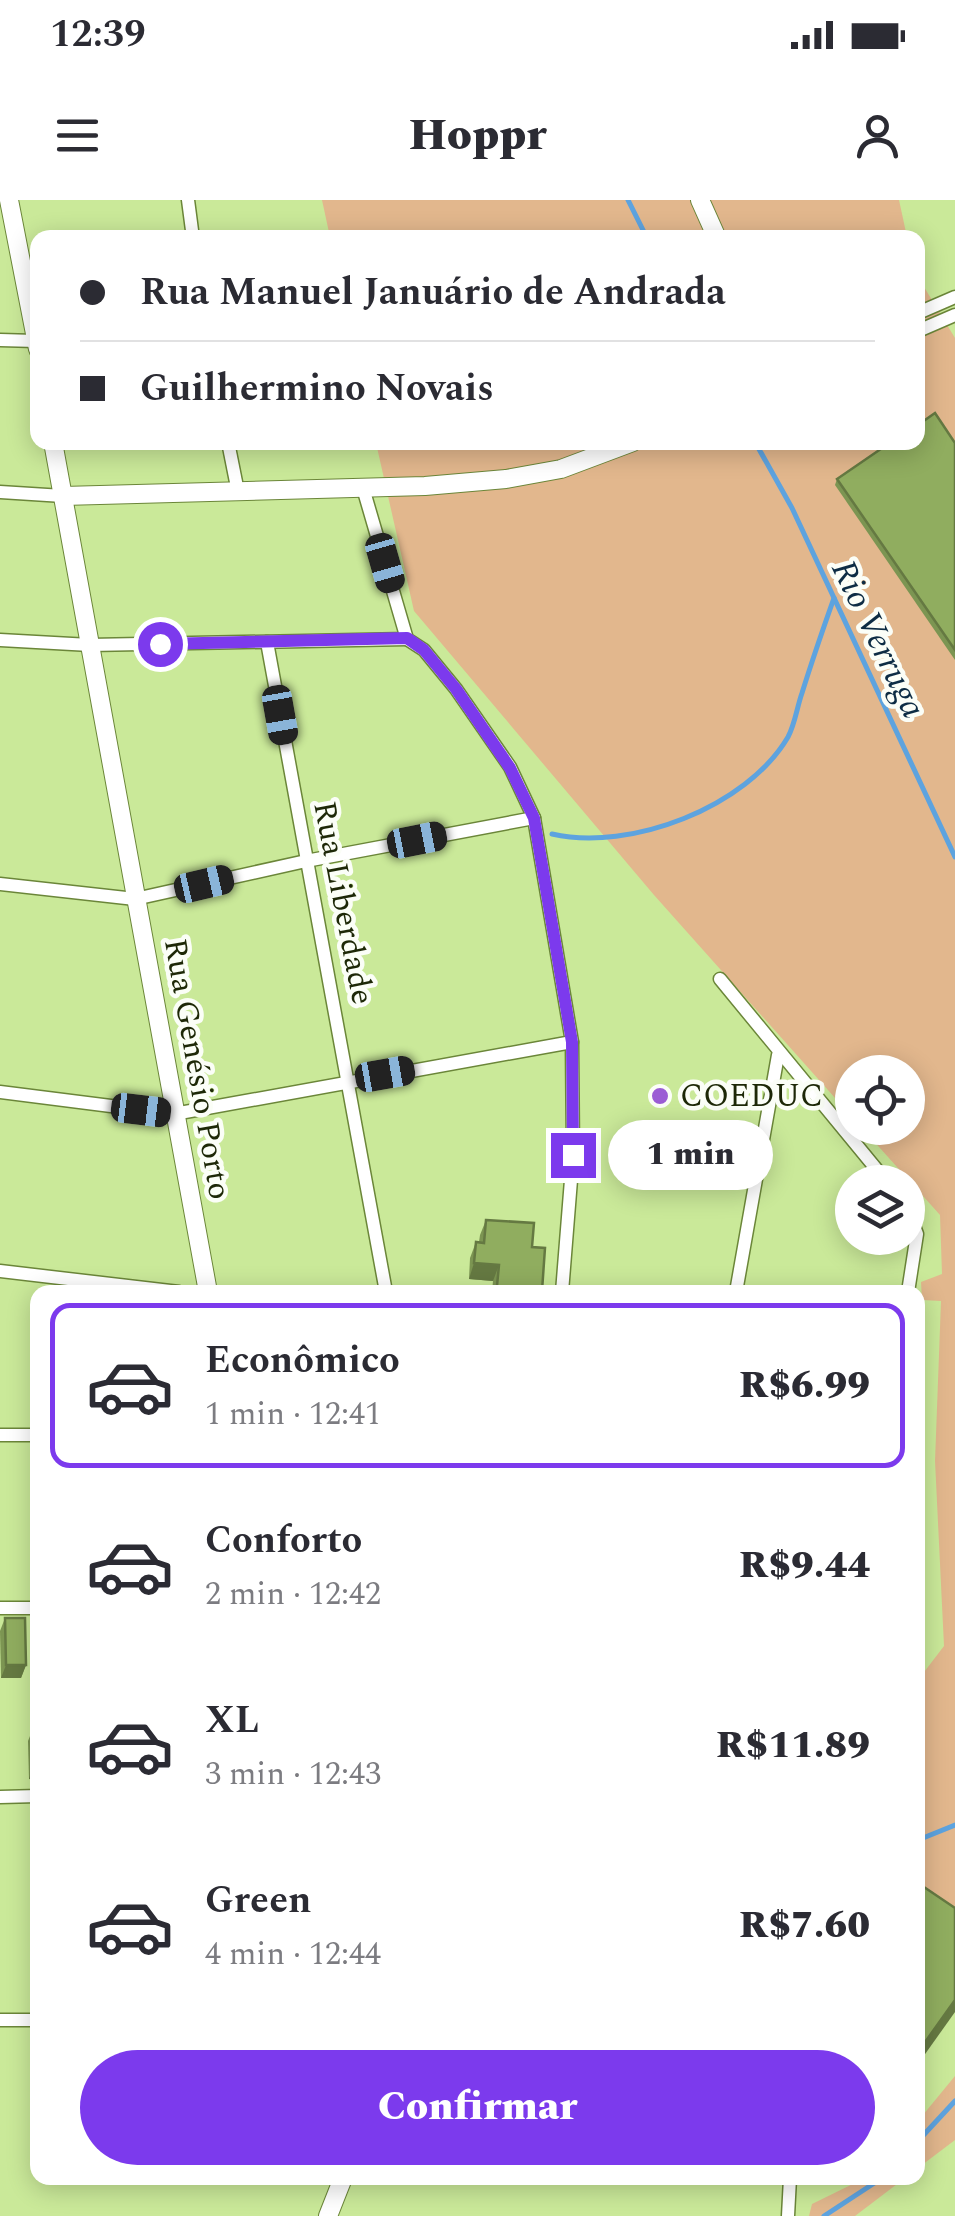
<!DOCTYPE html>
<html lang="pt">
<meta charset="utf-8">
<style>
body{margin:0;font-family:Spectral,serif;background:#f7f7f7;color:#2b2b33;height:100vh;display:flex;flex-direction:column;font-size:38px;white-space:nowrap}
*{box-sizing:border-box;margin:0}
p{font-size:32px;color:#7c7c81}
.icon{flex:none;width:55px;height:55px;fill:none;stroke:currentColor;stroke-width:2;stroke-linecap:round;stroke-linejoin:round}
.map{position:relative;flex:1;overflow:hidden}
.panel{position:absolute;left:30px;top:1085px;width:895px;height:900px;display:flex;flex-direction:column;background:#fff;border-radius:20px;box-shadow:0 5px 25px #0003}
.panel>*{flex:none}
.top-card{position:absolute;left:30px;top:30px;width:895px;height:220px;border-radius:20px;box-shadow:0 5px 25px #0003;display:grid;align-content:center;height:220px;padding:0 50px;background:#fff}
.buttons{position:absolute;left:835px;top:855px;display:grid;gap:20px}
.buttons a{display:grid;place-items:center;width:90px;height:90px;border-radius:50%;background:#fff;box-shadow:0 5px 25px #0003;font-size:50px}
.end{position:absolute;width:45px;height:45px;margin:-22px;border:12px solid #7c3aed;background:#fff;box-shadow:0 0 0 5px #fff}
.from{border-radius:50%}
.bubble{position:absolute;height:70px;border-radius:35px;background:#fff;box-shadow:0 5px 25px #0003;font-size:32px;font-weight:800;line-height:70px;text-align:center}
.car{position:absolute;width:30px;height:60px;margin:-30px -15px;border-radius:12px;box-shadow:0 0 8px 2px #0007;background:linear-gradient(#222 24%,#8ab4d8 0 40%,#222 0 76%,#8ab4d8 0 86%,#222 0)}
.top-card b{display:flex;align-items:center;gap:35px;height:95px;font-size:38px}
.top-card b+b{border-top:2px solid #e1e1e2}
.top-card i{width:25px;height:25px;background:#2b2b33}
ul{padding:18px 0 0;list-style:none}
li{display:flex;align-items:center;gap:30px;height:165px;margin:0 20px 15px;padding:0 30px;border:5px solid transparent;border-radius:20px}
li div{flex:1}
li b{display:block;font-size:38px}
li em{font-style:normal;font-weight:800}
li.active{border-color:#7c3aed}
li>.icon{width:90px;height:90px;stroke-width:1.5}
.primary-button{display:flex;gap:20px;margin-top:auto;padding:20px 50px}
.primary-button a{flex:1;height:115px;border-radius:60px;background:#7c3aed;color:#fff;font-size:40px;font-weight:800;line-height:115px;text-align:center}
.status{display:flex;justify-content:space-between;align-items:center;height:70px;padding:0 50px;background:#fff;direction:ltr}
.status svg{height:28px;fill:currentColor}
header{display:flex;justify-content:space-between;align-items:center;height:130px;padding:0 50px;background:#fff;font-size:45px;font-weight:800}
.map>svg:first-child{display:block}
</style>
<div class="status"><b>12:39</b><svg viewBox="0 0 49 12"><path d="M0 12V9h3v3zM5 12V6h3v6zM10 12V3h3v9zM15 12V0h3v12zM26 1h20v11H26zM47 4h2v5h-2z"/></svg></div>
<header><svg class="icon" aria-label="menu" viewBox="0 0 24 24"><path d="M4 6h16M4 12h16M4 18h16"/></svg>Hoppr<svg class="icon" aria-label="person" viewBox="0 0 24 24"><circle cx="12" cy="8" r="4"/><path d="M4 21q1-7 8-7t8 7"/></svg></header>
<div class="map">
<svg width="955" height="2016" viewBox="0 0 955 2016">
<rect width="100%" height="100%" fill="#cae999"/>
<g fill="#e2b78d">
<polygon points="322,0 899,0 907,37 330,37"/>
<polygon points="918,77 955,138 955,1730 918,1707 918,1480 944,1446 935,1261 941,1101 922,1100 921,1082 942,1074 940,1015 862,928 908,928 908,872 852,872 852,917 654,695 414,411 376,243 918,242"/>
<polygon points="955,1876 955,1940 918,1968 918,1921"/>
<polygon points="865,1978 905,1978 855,2016 809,2016 812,2004"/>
</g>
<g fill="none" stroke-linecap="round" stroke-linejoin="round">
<g stroke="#5da3df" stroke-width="5">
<polyline points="628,0 647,38"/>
<polyline points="755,242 792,308 955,657"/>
<path d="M552,634C630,652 747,607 788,537C795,524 797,507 802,493C812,461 823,429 834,398"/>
<polyline points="918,1640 955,1625"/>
<polyline points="918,1941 955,1901"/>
<polyline points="824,2016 882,1978"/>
</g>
<g stroke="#6b8639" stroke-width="15">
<g id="street">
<polyline points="188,0 193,38"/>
<polyline points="918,113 955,97"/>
<polyline points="918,131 955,115"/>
<polyline points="0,140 36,141"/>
<polyline points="228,242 238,292"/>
<polyline points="363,288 407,439 424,450 456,489 510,567 534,618 572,842 573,955 562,1092"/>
<polyline points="0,292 63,296"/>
<polyline points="0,440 90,445 407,439"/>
<polyline points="267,442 386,1092"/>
<polyline points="0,684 135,699 306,661 534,618"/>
<polyline points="720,779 887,982"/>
<polyline points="0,892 174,914 572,842"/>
<polyline points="908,1010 917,1034 908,1092"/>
<polyline points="0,1071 179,1092"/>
<polyline points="736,1092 778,855"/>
<polyline points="0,1235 38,1235"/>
<polyline points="0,1408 38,1408"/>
<polyline points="0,1597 38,1596"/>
<polyline points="0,1820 38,1820"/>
<polyline points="788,2016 790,1978"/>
</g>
</g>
<g stroke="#6b8639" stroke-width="20">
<g id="secondary">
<polyline points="9,0 38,149"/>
<polyline points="700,0 717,38"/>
<polyline points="53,242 208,1092"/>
<polyline points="63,296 425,286 506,279 561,269 633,242"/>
<polyline points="328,2016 343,1978"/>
</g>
</g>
<use href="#street" stroke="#fff" stroke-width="12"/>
<use href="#secondary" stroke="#fff" stroke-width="18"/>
</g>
<g fill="#7c9552">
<polygon points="955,243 955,460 835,285 837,279"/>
<polygon points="486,1020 532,1047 541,1092 492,1092 493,1081 469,1079 470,1058 476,1042 479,1042 480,1035"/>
<polygon points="5,1418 26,1465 21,1478 1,1478 0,1431"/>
<polygon points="34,1526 38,1526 38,1580 29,1579 28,1541"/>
</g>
<g fill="#657942">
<polygon points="474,1063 499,1065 493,1081 469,1079"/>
<polygon points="497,1086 542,1091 541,1092 495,1092"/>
<polygon points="6,1465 26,1465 21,1478 1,1478"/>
<polygon points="34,1563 38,1563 38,1580 29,1579"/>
<polygon points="955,1800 955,1812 918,1864 918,1852"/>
</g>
<g fill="#90ad5f" stroke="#657942" stroke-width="2.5">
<polygon points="935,213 955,243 955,450 837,279 891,242 918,242 918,225"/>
<polygon points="486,1020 534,1023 532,1047 545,1048 542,1091 497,1086 499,1065 474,1063 476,1042 484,1043"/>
<polygon points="5,1418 25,1418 26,1465 6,1465"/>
<rect x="34" y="1526" width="4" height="37"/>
<polygon points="918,1683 955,1708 955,1800 918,1852"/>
</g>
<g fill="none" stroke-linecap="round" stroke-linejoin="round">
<polyline stroke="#7c3aed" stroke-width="12" points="160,444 407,438 424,450 456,489 510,568 534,618 572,842 573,955"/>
</g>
<circle fill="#9b5dd4" stroke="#fbfef7" stroke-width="4" cx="660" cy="896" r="10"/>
<g text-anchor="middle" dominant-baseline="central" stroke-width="9" stroke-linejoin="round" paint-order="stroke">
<g font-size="32" fill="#1d2807" stroke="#fbfef7">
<text transform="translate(343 703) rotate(79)">Rua Liberdade</text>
<text transform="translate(197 869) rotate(80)">Rua Genésio Porto</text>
</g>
<g font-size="32" fill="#1d2807" stroke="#fbfef7" text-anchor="start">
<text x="680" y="896">COEDUC</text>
</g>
<g font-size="35" font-style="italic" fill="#0d2c44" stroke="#fbfef7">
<text transform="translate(878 439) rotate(64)">Rio Verruga</text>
</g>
</g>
</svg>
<div class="buttons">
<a><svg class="icon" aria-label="locate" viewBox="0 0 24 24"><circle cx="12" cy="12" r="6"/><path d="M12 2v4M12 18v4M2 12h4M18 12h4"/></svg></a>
<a><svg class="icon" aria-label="layers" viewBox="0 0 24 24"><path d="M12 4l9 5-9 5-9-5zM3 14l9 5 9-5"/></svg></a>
</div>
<i class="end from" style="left:160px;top:444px"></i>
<i class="end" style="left:573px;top:955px"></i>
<div class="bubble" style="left:608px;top:920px;width:165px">1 min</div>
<i class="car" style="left:385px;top:363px;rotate:164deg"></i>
<i class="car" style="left:280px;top:515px;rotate:170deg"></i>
<i class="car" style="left:417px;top:640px;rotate:79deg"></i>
<i class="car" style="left:204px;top:684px;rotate:77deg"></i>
<i class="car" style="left:385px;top:874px;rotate:80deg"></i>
<i class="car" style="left:141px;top:910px;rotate:97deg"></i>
<div class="top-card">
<b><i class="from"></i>Rua Manuel Januário de Andrada</b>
<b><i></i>Guilhermino Novais</b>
</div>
<section class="panel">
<ul>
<li class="active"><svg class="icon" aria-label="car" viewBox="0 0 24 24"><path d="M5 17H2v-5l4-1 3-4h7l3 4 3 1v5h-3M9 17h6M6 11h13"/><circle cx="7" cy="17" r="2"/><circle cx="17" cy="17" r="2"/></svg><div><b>Econômico</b><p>1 min · 12:41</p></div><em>R$6.99</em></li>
<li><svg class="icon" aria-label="car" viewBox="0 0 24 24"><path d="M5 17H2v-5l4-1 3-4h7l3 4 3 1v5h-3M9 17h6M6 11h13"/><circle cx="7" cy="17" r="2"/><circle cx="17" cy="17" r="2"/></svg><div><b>Conforto</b><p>2 min · 12:42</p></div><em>R$9.44</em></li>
<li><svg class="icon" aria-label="car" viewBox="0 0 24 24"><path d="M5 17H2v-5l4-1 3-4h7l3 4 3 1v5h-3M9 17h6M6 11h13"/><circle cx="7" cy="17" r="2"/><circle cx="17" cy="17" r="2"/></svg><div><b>XL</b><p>3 min · 12:43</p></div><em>R$11.89</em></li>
<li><svg class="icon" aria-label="car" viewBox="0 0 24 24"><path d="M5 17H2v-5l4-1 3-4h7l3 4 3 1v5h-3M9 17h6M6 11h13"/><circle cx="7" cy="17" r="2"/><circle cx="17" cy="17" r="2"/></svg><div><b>Green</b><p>4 min · 12:44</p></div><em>R$7.60</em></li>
</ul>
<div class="primary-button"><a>Confirmar</a></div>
</section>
</div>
